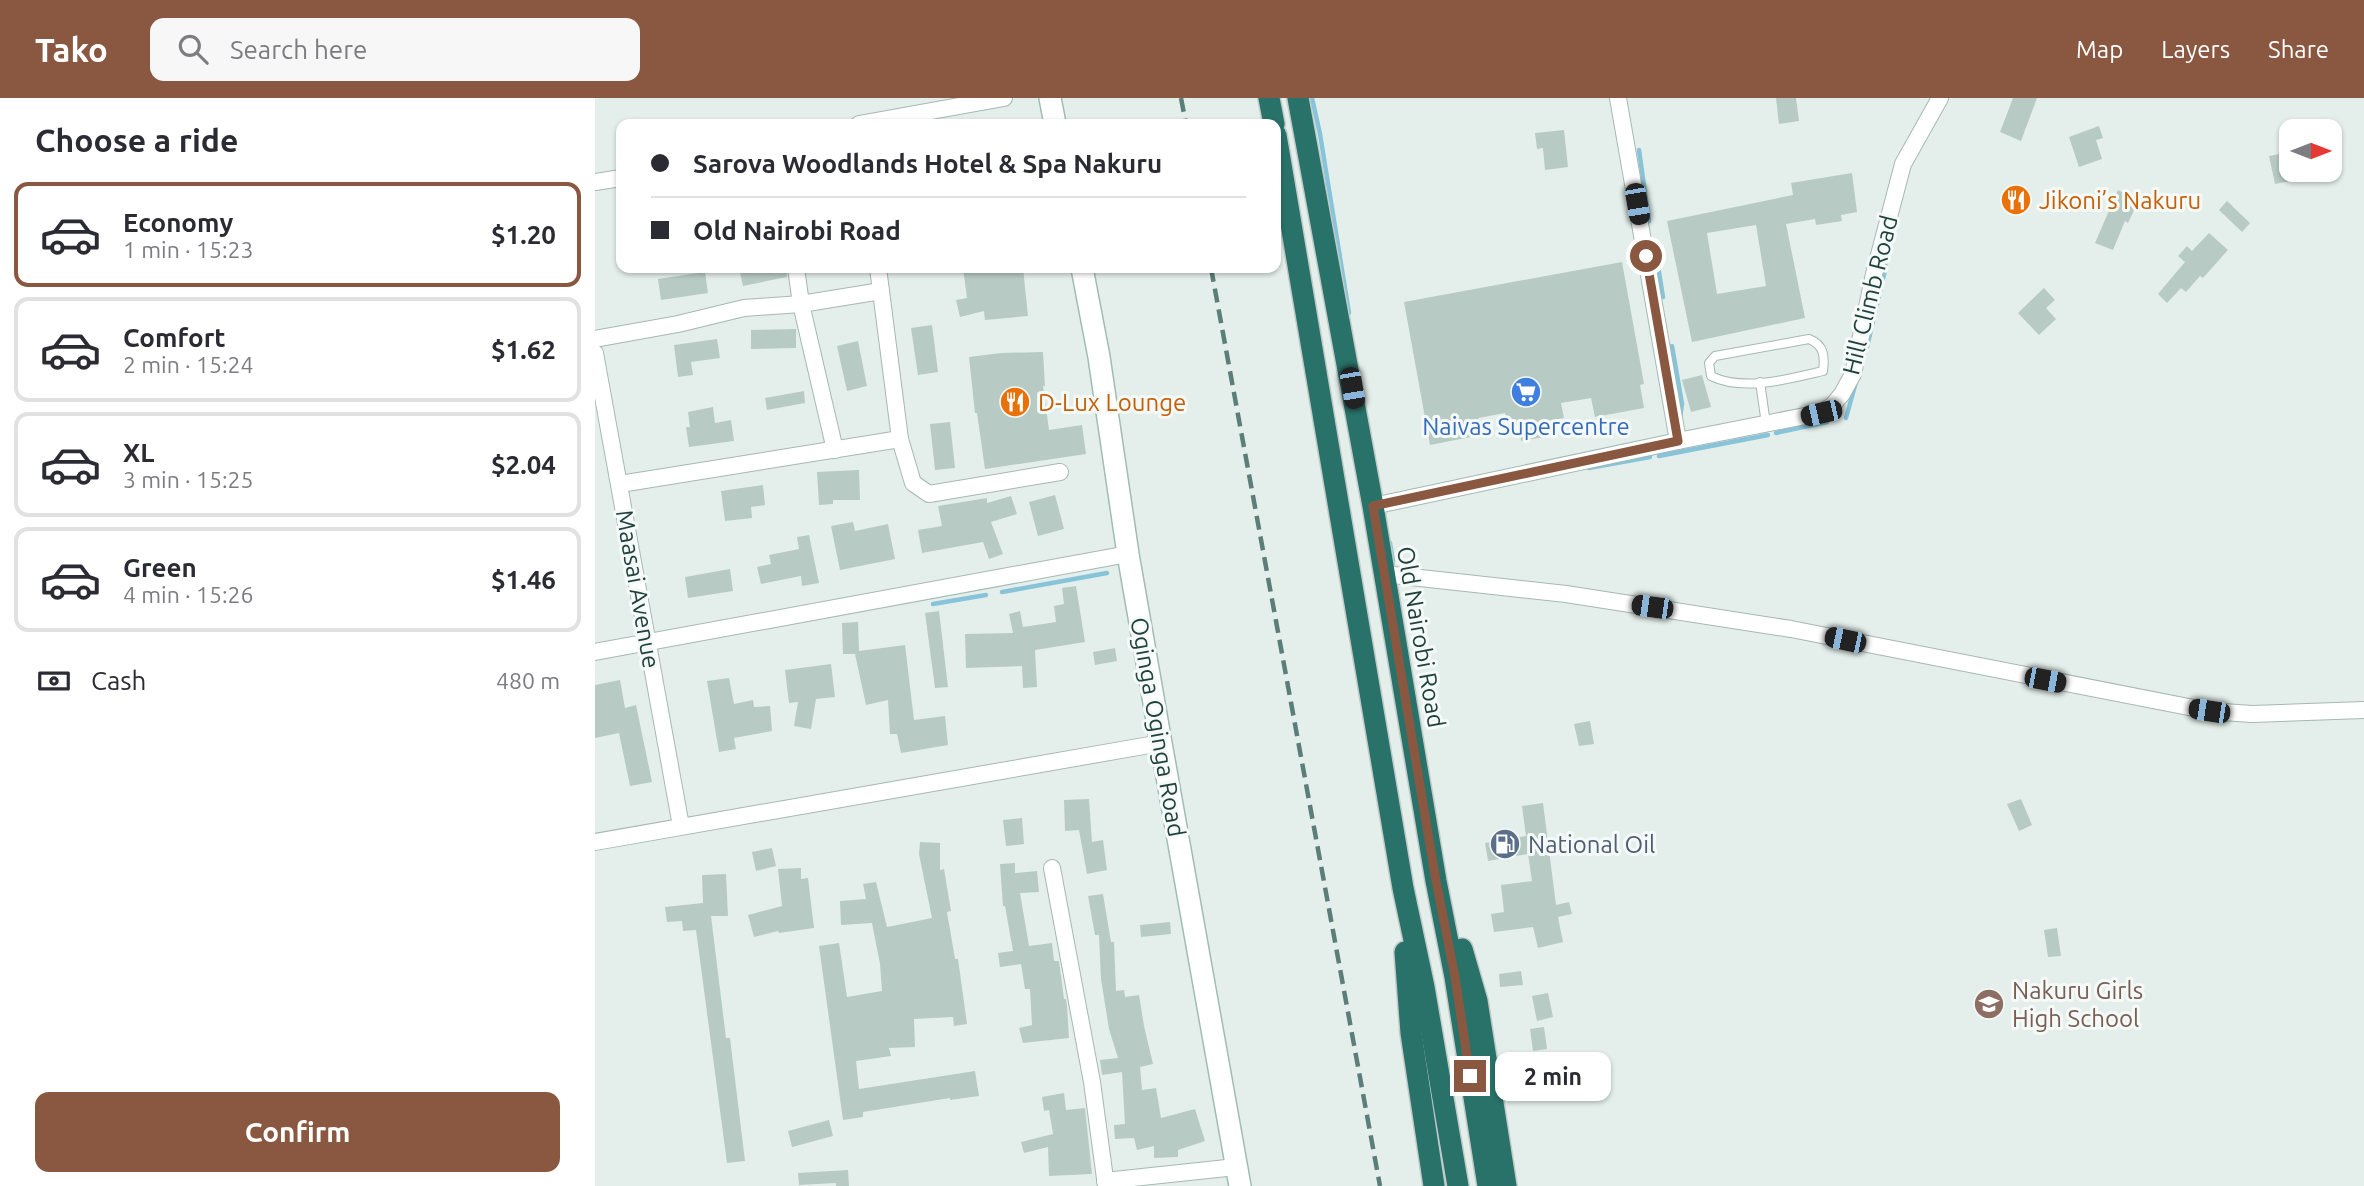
<!DOCTYPE html>
<meta charset="utf-8">
<style>
body{margin:0;font-family:Ubuntu,sans-serif;background:#f7f7f7;color:#2b2b33;height:100vh;display:flex;flex-direction:column;font-size:26px;white-space:nowrap}
*{box-sizing:border-box;margin:0}
p{font-size:23px;color:#7c7c81}
.icon{flex:none;width:38px;height:38px;fill:none;stroke:currentColor;stroke-width:2;stroke-linecap:round;stroke-linejoin:round}
.map{position:relative;flex:1;overflow:hidden}
.sheet{display:flex;flex-direction:column;background:#fff;width:595px}
.sheet>*{flex:none}
.guide{position:absolute;left:21px;top:21px;width:665px;height:154px;border-radius:14px;box-shadow:0 2px 5px #0004;display:grid;align-content:center;height:154px;padding:0 35px;background:#fff}
.needle{width:46px;rotate:90deg}
.controls{position:absolute;left:1684px;top:21px;display:grid;gap:14px}
.controls a{display:grid;place-items:center;width:63px;height:63px;border-radius:14px;background:#fff;box-shadow:0 2px 5px #0004;font-size:35px}
.end{position:absolute;width:32px;height:32px;margin:-16px;border:9px solid #8a5740;background:#fff;box-shadow:0 0 0 4px #fff}
.from{border-radius:50%}
.bubble{position:absolute;height:49px;border-radius:14px;background:#fff;box-shadow:0 2px 5px #0004;font-size:23px;font-weight:600;line-height:49px;text-align:center}
.car{position:absolute;width:21px;height:42px;margin:-21px -10px;border-radius:9px;box-shadow:0 0 5px 2px #0007;background:linear-gradient(#222 24%,#8ab4d8 0 40%,#222 0 76%,#8ab4d8 0 86%,#222 0)}
.guide b{display:flex;align-items:center;gap:24px;height:66px;font-size:26px}
.guide b+b{border-top:2px solid #e1e1e2}
.guide i{width:18px;height:18px;background:#2b2b33}
ul{padding:0;list-style:none}
li{display:flex;align-items:center;gap:21px;height:105px;margin:0 14px 10px;padding:0 21px;border:4px solid #e1e1e2;border-radius:14px}
li div{flex:1}
li b{display:block;font-size:26px}
li em{font-style:normal;font-weight:600}
li.selected{border-color:#8a5740}
li>.icon{width:63px;height:63px;stroke-width:1.5}
h2{padding:0 35px;font-size:32px;line-height:84px}
.pay{display:flex;align-items:center;gap:18px;height:77px;padding:0 35px;font-size:26px}
.pay p{margin-inline-start:auto}
.action{display:flex;gap:14px;margin-top:auto;padding:14px 35px}
.action a{flex:1;height:80px;border-radius:14px;background:#8a5740;color:#fff;font-size:28px;font-weight:600;line-height:80px;text-align:center}
header{display:flex;align-items:center;gap:42px;box-sizing:border-box;height:98px;padding:0 35px;background:#8a5740;color:#fff}
header strong{font-size:33px}
nav{display:flex;gap:38px;margin-inline-start:auto;font-size:24px}
.search{width:490px;height:63px;background:#f7f7f7;display:flex;align-items:center;gap:18px;box-sizing:border-box;padding:0 24px;border-radius:14px;color:#7c7c81;font-size:26px}
main{display:flex;flex:1;min-height:0}
.map>svg:first-child{display:block}
</style>
<header>
<strong>Tako</strong>
<div class="search"><svg class="icon" aria-label="search" viewBox="0 0 24 24"><circle cx="10" cy="10" r="6"/><path d="M15 15l6 6"/></svg>Search here</div>
<nav><a>Map</a><a>Layers</a><a>Share</a></nav>
</header>
<main>
<section class="sheet">
<h2>Choose a ride</h2>
<ul>
<li class="selected"><svg class="icon" aria-label="car" viewBox="0 0 24 24"><path d="M5 17H2v-5l4-1 3-4h7l3 4 3 1v5h-3M9 17h6M6 11h13"/><circle cx="7" cy="17" r="2"/><circle cx="17" cy="17" r="2"/></svg><div><b>Economy</b><p>1 min · 15:23</p></div><em>$1.20</em></li>
<li><svg class="icon" aria-label="car" viewBox="0 0 24 24"><path d="M5 17H2v-5l4-1 3-4h7l3 4 3 1v5h-3M9 17h6M6 11h13"/><circle cx="7" cy="17" r="2"/><circle cx="17" cy="17" r="2"/></svg><div><b>Comfort</b><p>2 min · 15:24</p></div><em>$1.62</em></li>
<li><svg class="icon" aria-label="car" viewBox="0 0 24 24"><path d="M5 17H2v-5l4-1 3-4h7l3 4 3 1v5h-3M9 17h6M6 11h13"/><circle cx="7" cy="17" r="2"/><circle cx="17" cy="17" r="2"/></svg><div><b>XL</b><p>3 min · 15:25</p></div><em>$2.04</em></li>
<li><svg class="icon" aria-label="car" viewBox="0 0 24 24"><path d="M5 17H2v-5l4-1 3-4h7l3 4 3 1v5h-3M9 17h6M6 11h13"/><circle cx="7" cy="17" r="2"/><circle cx="17" cy="17" r="2"/></svg><div><b>Green</b><p>4 min · 15:26</p></div><em>$1.46</em></li>
</ul>
<div class="pay"><svg class="icon" aria-label="cash" viewBox="0 0 24 24"><path d="M3 7h18v10H3z"/><circle cx="12" cy="12" r="2"/></svg>Cash<p>480 m</p></div>
<div class="action"><a>Confirm</a></div>
</section>
<div class="map">
<svg width="1769" height="1088" viewBox="0 0 1769 1088">
<rect width="100%" height="100%" fill="#e4efeb"/>
<g fill="none" stroke-linecap="round" stroke-linejoin="round">
<g stroke="#87c4d9" stroke-width="4.5">
<polyline points="717,0 725,36 754,215"/>
<polyline points="1044,52 1054,123"/>
<polyline points="1060,149 1068,199"/>
<polyline points="1077,248 1087,306 1085,320"/>
<polyline points="1272,249 1291,168"/>
<polyline points="1251,320 1261,284"/>
<polyline points="1181,335 1232,324"/>
<polyline points="1064,358 1173,337"/>
<polyline points="994,370 1055,359"/>
<polyline points="795,445 798,463"/>
<polyline points="407,494 512,475"/>
<polyline points="338,506 391,497"/>
</g>
</g>
<g fill="#b8cac4" fill-rule="evenodd">
<polygon points="1181,0 1201,0 1204,23 1184,26"/>
<polygon points="1418,0 1442,0 1426,43 1405,34"/>
<polygon points="1504,28 1508,40 1501,42 1507,61 1484,69 1474,39"/>
<polygon points="969,32 973,69 950,72 948,50 942,51 940,35"/>
<polygon points="1696,54 1696,72 1699,72 1701,82 1680,86 1674,58"/>
<path d="M1257,75L1262,114L1246,117L1247,123L1221,127L1220,121L1191,126L1210,220L1097,244L1072,123L1198,97L1196,85ZM1161,127L1171,188L1122,196L1112,135Z"/>
<polygon points="1421,89 1436,97 1427,115 1412,107"/>
<polygon points="1523,92 1539,100 1535,108 1540,110 1533,125 1530,123 1518,152 1500,145"/>
<polygon points="1632,103 1655,125 1647,134 1624,112"/>
<polygon points="1614,135 1633,152 1608,180 1605,178 1591,194 1586,190 1572,205 1563,196 1590,164 1583,158 1592,148 1597,153"/>
<polygon points="1027,164 1049,286 1045,287 1049,310 1000,319 996,300 966,305 969,320 946,324 949,339 926,343 924,328 913,330 910,315 883,320 886,337 835,347 809,204"/>
<polygon points="144,170 191,170 192,179 148,188"/>
<polygon points="368,170 428,170 433,218 390,222 389,213 365,219 361,202 372,200"/>
<polygon points="110,174 113,195 66,202 63,181"/>
<polygon points="1449,190 1460,202 1451,210 1461,221 1444,237 1423,215"/>
<polygon points="337,227 343,274 323,277 316,230"/>
<polygon points="201,231 201,250 156,251 156,232"/>
<polygon points="122,241 125,260 96,264 98,277 83,279 79,247"/>
<polygon points="263,243 272,288 252,293 242,248"/>
<polygon points="448,254 450,288 448,288 454,332 487,327 491,356 390,371 382,315 380,315 374,259 406,255"/>
<polygon points="1107,277 1116,309 1096,314 1087,282"/>
<polygon points="209,293 210,305 172,312 170,300"/>
<polygon points="118,309 120,325 136,322 139,343 94,349 91,329 95,329 93,314"/>
<polygon points="355,324 360,370 340,372 335,326"/>
<polygon points="264,372 265,402 238,402 238,406 224,407 222,374"/>
<polygon points="168,387 170,407 156,409 157,420 130,423 126,393"/>
<polygon points="460,397 469,431 443,438 434,404"/>
<polygon points="416,398 422,416 396,424 408,456 394,461 388,444 327,455 323,432 347,428 343,408 392,400 392,405"/>
<polygon points="258,424 260,433 293,426 300,461 245,472 236,428"/>
<polygon points="214,437 224,485 207,488 206,478 166,486 162,469 176,466 174,457 204,451 202,439"/>
<polygon points="135,471 138,493 93,500 90,479"/>
<polygon points="481,488 490,544 440,552 442,589 428,590 427,568 371,570 370,536 418,535 414,516 425,513 428,529 461,524 459,508 469,506 467,490"/>
<polygon points="344,513 353,589 340,590 330,515"/>
<polygon points="263,524 264,553 310,547 319,622 350,618 353,647 306,655 302,636 295,636 293,602 271,607 260,556 248,556 247,525"/>
<polygon points="520,550 522,563 500,567 498,554"/>
<polygon points="236,566 240,599 221,601 216,631 199,628 203,604 194,605 190,572"/>
<polygon points="134,580 139,606 158,602 159,609 175,608 177,633 139,640 141,651 124,654 112,583"/>
<polygon points="25,582 30,610 41,607 57,684 35,688 24,635 0,640 0,587"/>
<polygon points="995,623 999,646 984,648 979,626"/>
<polygon points="494,701 497,744 508,742 512,772 492,776 484,732 470,733 469,702"/>
<polygon points="1426,701 1437,727 1424,733 1412,706"/>
<polygon points="948,705 961,807 974,804 977,816 963,819 968,844 943,850 938,829 899,834 896,816 909,814 906,787 937,783 933,756 893,763 890,745 931,738 927,708"/>
<polygon points="427,720 429,746 411,748 408,722"/>
<polygon points="325,744 345,745 345,772 349,771 356,813 352,814 360,861 363,861 372,926 359,928 358,919 319,921 320,949 294,950 296,958 261,963 264,991 380,973 384,998 355,1002 355,1000 268,1014 268,1019 248,1022 224,848 244,845 252,899 287,893 285,866 277,825 246,827 245,803 271,801 268,786 281,784 292,829 337,820 324,756"/>
<polygon points="177,750 181,768 161,773 157,754"/>
<polygon points="420,765 420,775 442,773 444,794 425,795 434,848 457,845 459,863 464,863 469,901 471,901 472,908 474,940 428,945 424,930 437,927 435,891 430,891 426,866 405,869 403,855 418,853 410,808 408,808 405,766"/>
<polygon points="206,770 206,781 213,780 219,830 184,835 183,833 159,839 153,817 187,808 183,771"/>
<polygon points="131,776 133,818 116,818 131,940 135,940 150,1063 132,1065 101,832 88,833 87,823 72,824 70,809 108,805 107,777"/>
<polygon points="508,796 516,844 519,844 521,893 529,892 530,899 544,897 549,928 558,966 545,969 547,992 561,990 566,1020 600,1011 610,1043 583,1052 583,1059 559,1060 559,1048 542,1052 539,1040 520,1041 519,1027 530,1026 527,974 507,977 505,962 523,960 514,931 506,881 504,837 500,837 493,798"/>
<polygon points="575,824 576,836 546,839 545,827"/>
<polygon points="1462,830 1466,858 1453,859 1449,832"/>
<polygon points="926,873 928,887 905,889 904,876"/>
<polygon points="953,895 958,919 942,923 937,898"/>
<polygon points="949,929 952,951 938,953 935,931"/>
<polygon points="469,995 471,1012 490,1010 497,1076 454,1078 453,1049 429,1055 426,1044 458,1036 454,1012 449,1013 447,999"/>
<polygon points="234,1022 238,1038 197,1049 193,1033"/>
<polygon points="253,1072 254,1088 241,1088 241,1085 204,1087 203,1075"/>
</g>
<g fill="none" stroke-linecap="round" stroke-linejoin="round">
<g stroke="#a6b8b3" stroke-width="10">
<g id="lane">
<path d="M1214,241C1229,247 1230,258 1228,273C1194,281 1148,294 1116,278L1114,265L1120,258Z"/>
<polyline points="1165,284 1171,326"/>
</g>
</g>
<g stroke="#a6b8b3" stroke-width="18">
<g id="street">
<polyline points="1023,0 1083,343"/>
<polyline points="264,26 409,0"/>
<polyline points="0,84 26,80"/>
<polyline points="201,170 206,206 240,352"/>
<polyline points="283,170 305,341 318,385 334,396 465,374"/>
<polyline points="0,241 83,226 149,210 206,206 286,193"/>
<polyline points="0,255 86,728"/>
<polyline points="25,386 305,341"/>
<polyline points="778,408 1083,343 1225,315 1237,308 1247,296 1258,276 1279,176 1308,66 1345,0"/>
<polyline points="789,476 971,496 1196,531 1614,613 1657,616 1769,612"/>
<polyline points="0,554 533,456"/>
<polyline points="0,744 566,645"/>
<polyline points="457,770 497,984 511,1088"/>
<polyline points="510,1083 641,1069"/>
</g>
</g>
<g stroke="#a1bcb4" stroke-width="24">
<g id="secondary">
<polyline points="455,0 460,26"/>
<polyline points="487,170 504,259 533,456 566,645 645,1088"/>
</g>
</g>
<g stroke="#c1cac8" stroke-width="24">
<g id="highway">
<polyline points="674,0 679,26"/>
<polyline points="703,0 778,408 841,783 860,879 893,1088"/>
<polyline points="681,37 808,790 829,889 863,1088"/>
<polyline points="867,851 882,903 911,1088"/>
<polyline points="810,854 816,935 839,1088"/>
</g>
</g>
<use href="#lane" stroke="#fff" stroke-width="8"/>
<use href="#street" stroke="#fff" stroke-width="16"/>
<use href="#secondary" stroke="#fff" stroke-width="21"/>
<use href="#highway" stroke="#297269" stroke-width="21"/>
<g stroke="#5c7e78" stroke-width="4.5" stroke-dasharray="14 7" stroke-linecap="butt">
<polyline points="586,0 591,26"/>
<polyline points="616,170 785,1088"/>
</g>
</g>
<g fill="none" stroke-linecap="round" stroke-linejoin="round">
<polyline stroke="#8a5740" stroke-width="9" points="875,978 860,879 841,783 778,408 1083,343 1051,158"/>
</g>
<defs>
<g id="restaurant-disc" transform="scale(1.575)"><circle r="9.5" fill="#e8710a" stroke="#f5faf8"/><path d="M-5-6h1v4h1v-4h1v4h1v-4h1v5L-1.5 .5V6h-2V.5L-5-1ZM5-6V6H3V1.5H1.5Q1.5-4 5-6Z" fill="#fff"/></g>
<g id="supermarket-disc" transform="scale(1.575)"><circle r="9.5" fill="#3f7fe0" stroke="#f5faf8"/><path d="M-6-5.5h2.5l.6 2H6L4.5 2H-2.5L-4.4-4H-6ZM-1.5 3.2a1.3 1.3 0 1 0 .1 0ZM3 3.2a1.3 1.3 0 1 0 .1 0Z" fill="#fff"/></g>
<g id="fuel-disc" transform="scale(1.575)"><circle r="9.5" fill="#5c6f8a" stroke="#f5faf8"/><path d="M-5.5-6h7V0h2V4h1.3V-2.5L3-4.5l.8-.8L6-3V5H2.5V1h-1V6h-7ZM-4.2-4.7v3.2H.2V-4.7Z" fill="#fff"/></g>
<g id="school-disc" transform="scale(1.575)"><circle r="9.5" fill="#8d6e63" stroke="#f5faf8"/><path d="M0-5L7-2L0 1L-7-2ZM-4 1L0 2.5L4 1V4Q0 6-4 4Z" fill="#fff"/></g>
</defs>
<g fill-rule="evenodd">
<use href="#restaurant-disc" x="1421" y="102"/>
<use href="#supermarket-disc" x="931" y="294"/>
<use href="#restaurant-disc" x="420" y="304"/>
<use href="#fuel-disc" x="910" y="746"/>
<use href="#school-disc" x="1394" y="906"/>
</g>
<g text-anchor="middle" dominant-baseline="central" stroke-width="6" stroke-linejoin="round" paint-order="stroke">
<g font-size="24" fill="#c56008" stroke="#f5faf8" text-anchor="start">
<text x="1444" y="102">Jikoni’s Nakuru</text>
<text x="443" y="304">D-Lux Lounge</text>
</g>
<g font-size="24" fill="#21423c" stroke="#f5faf8">
<text transform="translate(1275 197) rotate(-76)">Hill Climb Road</text>
<text transform="translate(43 491) rotate(80)">Maasai Avenue</text>
<text transform="translate(826 539) rotate(80)">Old Nairobi Road</text>
<text transform="translate(563 629) rotate(80)">Oginga Oginga Road</text>
</g>
<g font-size="24" fill="#366cbe" stroke="#f5faf8">
<text x="931" y="328">Naivas Supercentre</text>
</g>
<g font-size="24" fill="#4e5e75" stroke="#f5faf8" text-anchor="start">
<text x="933" y="746">National Oil</text>
</g>
<g font-size="24" fill="#785e54" stroke="#f5faf8" text-anchor="start">
<text x="1417" y="892">Nakuru Girls<tspan x="1417" dy="28">High School</tspan></text>
</g>
</g>
</svg>
<div class="controls">
<a><svg class="needle" viewBox="-14 -14 28 28"><path d="M0-13l5 13h-10z" fill="#e53935"/><path d="M0 13l5-13h-10z" fill="#7c7c81"/></svg></a>
</div>
<i class="end from" style="left:1051px;top:158px"></i>
<i class="end" style="left:875px;top:978px"></i>
<div class="bubble" style="left:900px;top:954px;width:116px">2 min</div>
<i class="car" style="left:1042px;top:106px;rotate:170deg"></i>
<i class="car" style="left:757px;top:290px;rotate:170deg"></i>
<i class="car" style="left:1226px;top:315px;rotate:257deg"></i>
<i class="car" style="left:1057px;top:509px;rotate:278deg"></i>
<i class="car" style="left:1250px;top:542px;rotate:282deg"></i>
<i class="car" style="left:1450px;top:582px;rotate:101deg"></i>
<i class="car" style="left:1614px;top:613px;rotate:279deg"></i>
<div class="guide">
<b><i class="from"></i>Sarova Woodlands Hotel &amp; Spa Nakuru</b>
<b><i></i>Old Nairobi Road</b>
</div>
</div>
</main>
